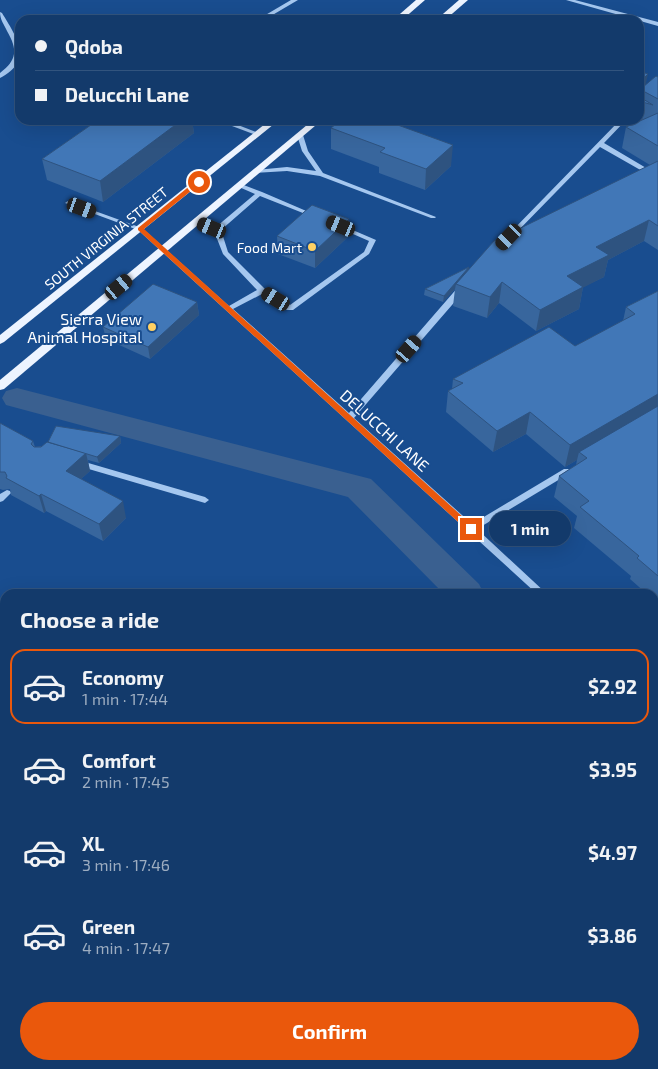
<!DOCTYPE html>
<meta charset="utf-8">
<style>
body{margin:0;font-family:"Exo 2",sans-serif;background:#1c4171;color:#f1f3f6;height:100vh;display:flex;flex-direction:column;font-size:19px;white-space:nowrap}
*{box-sizing:border-box;margin:0}
p{font-size:16px;color:#9dadc1}
.icon{flex:none;width:28px;height:28px;fill:none;stroke:currentColor;stroke-width:2;stroke-linecap:round;stroke-linejoin:round}
.map{position:relative;flex:1;overflow:hidden}
.panel{position:absolute;left:0px;top:589px;width:659px;height:481px;display:flex;flex-direction:column;background:#133a6b;border-radius:15px 15px 0 0;box-shadow:0 5px 20px #0002,0 0 0 1px #32547e}
.panel>*{flex:none}
.top-card{position:absolute;left:15px;top:15px;width:629px;height:110px;border-radius:15px;box-shadow:0 5px 20px #0002,0 0 0 1px #32547e;display:grid;align-content:center;height:110px;padding:0 20px;background:#133a6b}
.end{position:absolute;width:22px;height:22px;margin:-11px;border:6px solid #ea580c;background:#fff;box-shadow:0 0 0 2px #fff}
.from{border-radius:50%}
.bubble{position:absolute;height:35px;border-radius:18px;background:#133a6b;box-shadow:0 5px 20px #0002,0 0 0 1px #32547e;font-size:16px;font-weight:700;line-height:35px;text-align:center}
.car{position:absolute;width:15px;height:30px;margin:-15px -8px;border-radius:6px;box-shadow:0 0 4px 1px #0007;background:linear-gradient(#222 24%,#8ab4d8 0 40%,#222 0 76%,#8ab4d8 0 86%,#222 0)}
.top-card b{display:flex;align-items:center;gap:18px;height:48px;font-size:19px}
.top-card b+b{border-top:1px solid #32547e}
.top-card i{width:12px;height:12px;background:#f1f3f6}
ul{padding:0;list-style:none}
li{display:flex;align-items:center;gap:15px;height:75px;margin:0 10px 8px;padding:0 10px;border:2px solid transparent;border-radius:15px}
li div{flex:1}
li b{display:block;font-size:19px}
li em{font-style:normal;font-weight:700}
li.on{border-color:#ea580c}
li>.icon{width:45px;height:45px;stroke-width:1.5}
h2{padding:0 20px;font-size:22px;line-height:60px}
.button{display:flex;gap:10px;margin-top:auto;padding:10px 20px}
.button a{flex:1;height:58px;border-radius:30px;background:#ea580c;color:#fff;font-size:20px;font-weight:700;line-height:58px;text-align:center}
.map>svg:first-child{display:block}
</style>
<div class="map">
<svg width="658" height="1069" viewBox="0 0 658 1069">
<rect width="100%" height="100%" fill="#194d8f"/>
<g fill="none" stroke-linecap="round" stroke-linejoin="round">
<g fill="#3a6090" fill-rule="evenodd">
<polygon points="17,388 371,479 479,584 484,594 444,594 348,497 6,405 2,398 6,391"/>
<polygon points="654,756 658,758 658,796 654,794"/>
</g>
<g fill="#a5c7ef" fill-rule="evenodd">
<polygon points="291,0 298,0 264,20 257,20"/>
<polygon points="566,0 575,0 658,22 658,26"/>
<path d="M0,12L2,13C16,36 34,61 0,78V73C17,60 18,50 7,31C4,24 0,20 0,12Z"/>
<polygon points="216,120 225,120 261,134 256,135"/>
<polygon points="620,120 626,120 604,143 658,175 658,180 600,147 510,239 506,239 506,237"/>
<polygon points="300,133 303,135 308,151 323,173 436,217 435,218 431,218 320,176 287,171 254,173 253,172 256,170 287,167 316,171 302,151 297,135"/>
<polygon points="241,184 262,192 318,216 317,217 313,217 260,196 221,230 228,252 265,289 290,305 364,252 369,241 337,227 337,225 341,225 376,240 369,254 293,310 287,310 262,294 233,309 349,413 459,286 465,286 465,290 354,418 472,524 564,469 570,469 571,471 570,473 477,529 547,594 537,594 138,230 65,203 68,201 70,202 142,228 229,306 257,290 223,254 214,231 195,222 198,220 216,227 255,194 239,187 239,185"/>
<polygon points="78,460 205,497 209,500 205,503 75,465 74,463 75,461"/>
<polygon points="7,490 10,491 11,493 3,501 0,502 0,494"/>
<polygon points="654,690 658,692 658,702 654,700"/>
<polygon points="97,1065 110,1065 108,1069 95,1069"/>
</g>
<g fill="#edf4ff" fill-rule="evenodd">
<polygon points="416,0 425,0 402,20 393,20"/>
<polygon points="459,0 468,0 445,20 436,20"/>
<polygon points="270,120 279,120 4,342 0,344 0,335"/>
<polygon points="313,120 322,120 4,389 0,390 0,380"/>
</g>
</g>
<g fill="#38669d">
<polygon points="639,71 645,86 658,77 658,250 644,241 608,260 604,277 583,287 579,309 536,331 499,303 487,318 453,306 455,289 443,302 424,295 425,289 469,267 469,269 650,165 622,148 626,127 637,122 630,120 639,120"/>
<polygon points="98,120 192,120 194,133 103,202 47,180 42,159"/>
<polygon points="331,128 451,166 425,190 379,173 379,167 331,149"/>
<polygon points="349,219 349,236 315,268 278,254 277,236"/>
<polygon points="658,291 658,603 654,599 654,594 647,594 630,579 631,576 574,528 577,516 554,497 559,476 576,465 577,460 565,467 526,434 493,452 446,412 448,391 452,389 453,379 575,346 623,321 626,307"/>
<polygon points="197,302 199,315 150,359 106,339 103,327"/>
<polygon points="0,423 33,441 35,447 120,436 121,443 99,463 88,460 90,471 81,479 126,518 103,541 46,511 44,513 11,495 10,489 3,490 0,489"/>
</g>
<g fill="#2e5380">
<polygon points="648,74 644,92 645,92 642,102 642,80"/>
<polygon points="182,120 192,120 194,133 103,202 100,181"/>
<polygon points="453,145 451,166 425,190 426,169"/>
<polygon points="349,219 349,236 315,268 315,251"/>
<polygon points="649,220 644,241 608,260 604,277 563,298 567,276 596,247"/>
<polygon points="469,267 469,273 456,284 455,289 443,302 444,296"/>
<polygon points="502,282 499,303 487,318 490,297"/>
<polygon points="583,287 579,309 536,331 540,310"/>
<polygon points="197,302 199,315 150,359 148,347"/>
<polygon points="658,394 658,409 579,452 577,460 565,467 570,445"/>
<polygon points="530,412 526,434 493,452 497,431"/>
<polygon points="120,436 121,443 99,463 97,457"/>
<polygon points="86,453 90,471 70,489 66,471"/>
<polygon points="41,494 46,511 44,513 39,496"/>
<polygon points="123,501 126,518 103,541 99,524"/>
</g>
<g fill="#4177b7" stroke="#2e5380">
<polygon points="639,71 648,74 642,80 643,87 656,76 658,77 658,99 645,92 642,93 643,99 653,105 639,101"/>
<polygon points="658,113 658,146 626,127"/>
<polygon points="98,120 182,120 100,181 42,159"/>
<polygon points="341,120 384,120 453,145 426,169 380,152 385,148 331,128"/>
<polygon points="658,161 658,226 649,220 596,247 609,255 567,276 583,287 540,310 502,282 490,297 456,284 494,241"/>
<polygon points="312,205 349,219 315,251 277,236"/>
<polygon points="469,267 444,296 425,289"/>
<polygon points="153,284 197,302 148,347 103,327"/>
<polygon points="658,291 658,394 570,445 530,412 497,431 448,391 463,383 453,379 549,327 575,346 635,314 626,307"/>
<polygon points="658,406 658,576 637,558 639,556 580,507 589,501 559,476 587,458 579,452"/>
<polygon points="0,423 33,441 31,444 34,447 41,447 47,442 86,453 66,471 123,501 99,524 41,494 39,496 6,478 7,476 5,472 0,472"/>
<polygon points="56,426 120,436 97,457 48,442"/>
<polygon points="654,1053 658,1055 658,1069 491,1069 493,1065 654,1065"/>
</g>
<polygon fill="#ea580c" points="197,180 202,182 144,229 474,527 474,531 468,531 138,230 138,228"/>
<g fill="#ffd163" stroke="#194d8f" stroke-width="2">
<circle cx="312" cy="247" r="5"/>
<circle cx="152" cy="327" r="5"/>
</g>
<g text-anchor="middle" dominant-baseline="central" stroke-width="4" stroke-linejoin="round" paint-order="stroke">
<g font-size="14" fill="#fff" stroke="#194d8f">
<text transform="translate(106 238) rotate(-39)">SOUTH VIRGINIA STREET</text>
</g>
<g font-size="14" fill="#fff" stroke="#194d8f" text-anchor="end">
<text x="302" y="247">Food Mart</text>
</g>
<g font-size="16" fill="#fff" stroke="#194d8f" text-anchor="end">
<text x="142" y="318">Sierra View<tspan x="142" dy="18">Animal Hospital</tspan></text>
</g>
<g font-size="16" fill="#fff" stroke="#194d8f">
<text transform="translate(385 430) rotate(42)">DELUCCHI LANE</text>
</g>
</g>
</svg>
<i class="end from" style="left:199px;top:182px"></i>
<i class="end" style="left:471px;top:529px"></i>
<div class="bubble" style="left:489px;top:511px;width:82px">1 min</div>
<i class="car" style="left:82px;top:208px;rotate:110deg"></i>
<i class="car" style="left:341px;top:226px;rotate:292deg"></i>
<i class="car" style="left:212px;top:228px;rotate:292deg"></i>
<i class="car" style="left:509px;top:237px;rotate:224deg"></i>
<i class="car" style="left:119px;top:287px;rotate:50deg"></i>
<i class="car" style="left:276px;top:299px;rotate:301deg"></i>
<i class="car" style="left:409px;top:349px;rotate:41deg"></i>
<div class="top-card">
<b><i class="from"></i>Qdoba</b>
<b><i></i>Delucchi Lane</b>
</div>
<section class="panel">
<h2>Choose a ride</h2>
<ul>
<li class="on"><svg class="icon" aria-label="car" viewBox="0 0 24 24"><path d="M5 17H2v-5l4-1 3-4h7l3 4 3 1v5h-3M9 17h6M6 11h13"/><circle cx="7" cy="17" r="2"/><circle cx="17" cy="17" r="2"/></svg><div><b>Economy</b><p>1 min · 17:44</p></div><em>$2.92</em></li>
<li><svg class="icon" aria-label="car" viewBox="0 0 24 24"><path d="M5 17H2v-5l4-1 3-4h7l3 4 3 1v5h-3M9 17h6M6 11h13"/><circle cx="7" cy="17" r="2"/><circle cx="17" cy="17" r="2"/></svg><div><b>Comfort</b><p>2 min · 17:45</p></div><em>$3.95</em></li>
<li><svg class="icon" aria-label="car" viewBox="0 0 24 24"><path d="M5 17H2v-5l4-1 3-4h7l3 4 3 1v5h-3M9 17h6M6 11h13"/><circle cx="7" cy="17" r="2"/><circle cx="17" cy="17" r="2"/></svg><div><b>XL</b><p>3 min · 17:46</p></div><em>$4.97</em></li>
<li><svg class="icon" aria-label="car" viewBox="0 0 24 24"><path d="M5 17H2v-5l4-1 3-4h7l3 4 3 1v5h-3M9 17h6M6 11h13"/><circle cx="7" cy="17" r="2"/><circle cx="17" cy="17" r="2"/></svg><div><b>Green</b><p>4 min · 17:47</p></div><em>$3.86</em></li>
</ul>
<div class="button"><a>Confirm</a></div>
</section>
</div>
